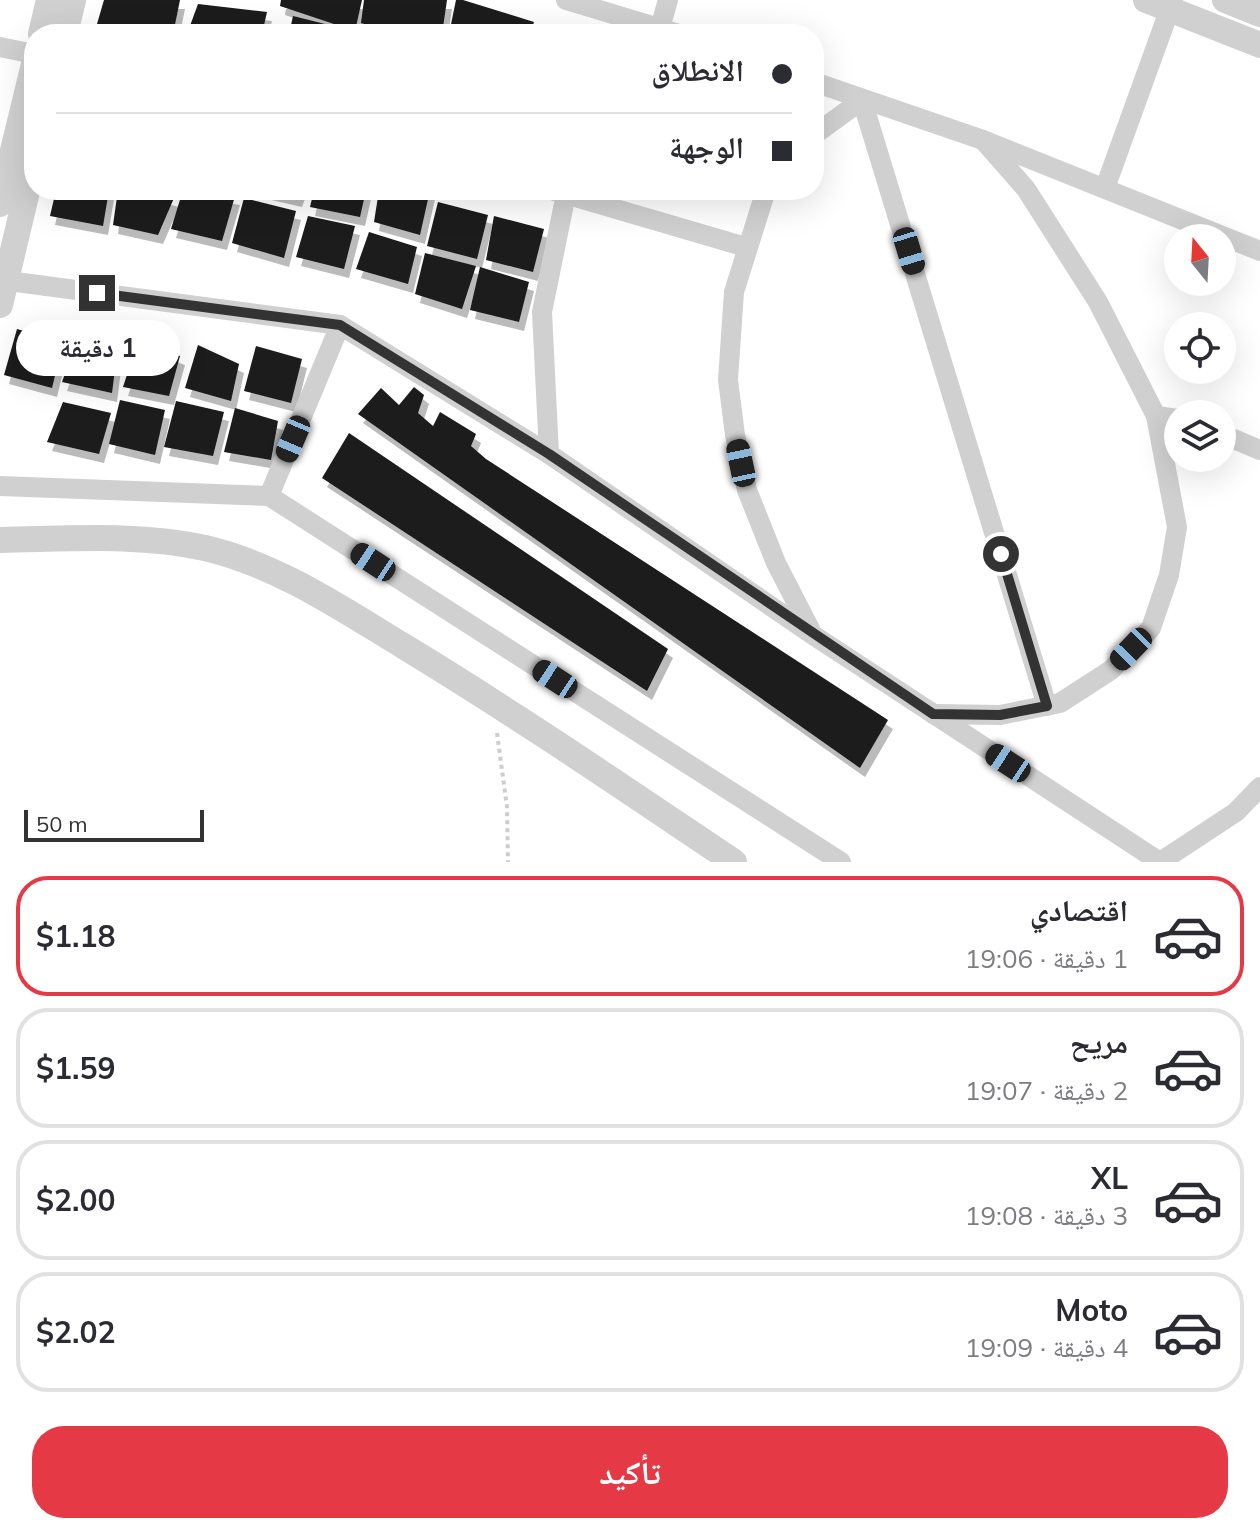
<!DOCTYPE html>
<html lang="ar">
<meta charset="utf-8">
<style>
body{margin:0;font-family:Mulish,"Noto Naskh Arabic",sans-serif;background:#f7f7f7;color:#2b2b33;direction:rtl;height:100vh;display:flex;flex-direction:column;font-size:30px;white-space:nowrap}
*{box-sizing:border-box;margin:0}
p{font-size:26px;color:#7c7c81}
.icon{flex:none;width:44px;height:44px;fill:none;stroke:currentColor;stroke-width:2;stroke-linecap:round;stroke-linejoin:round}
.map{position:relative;height:862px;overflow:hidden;direction:ltr}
.side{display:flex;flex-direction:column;background:#fff;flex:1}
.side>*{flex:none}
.guide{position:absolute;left:24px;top:24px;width:800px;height:176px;border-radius:32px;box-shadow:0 8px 32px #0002;direction:rtl;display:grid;align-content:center;height:176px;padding:0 32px;background:#fff}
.needle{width:52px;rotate:342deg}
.fabs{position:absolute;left:1164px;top:224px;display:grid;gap:16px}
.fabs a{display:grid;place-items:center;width:72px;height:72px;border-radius:50%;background:#fff;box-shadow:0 8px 32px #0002;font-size:40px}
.scale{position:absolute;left:24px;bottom:20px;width:180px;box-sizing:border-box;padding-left:8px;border:4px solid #333;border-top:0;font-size:22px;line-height:28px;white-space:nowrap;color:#333;-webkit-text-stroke:6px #fff;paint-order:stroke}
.end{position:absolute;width:36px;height:36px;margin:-18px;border:10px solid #333;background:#fff;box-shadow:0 0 0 4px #fff}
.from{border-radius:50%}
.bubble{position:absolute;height:56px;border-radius:28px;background:#fff;box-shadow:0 8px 32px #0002;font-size:26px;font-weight:700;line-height:56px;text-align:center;direction:rtl}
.car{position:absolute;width:24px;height:48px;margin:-24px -12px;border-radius:10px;box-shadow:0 0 6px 2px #0007;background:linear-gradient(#222 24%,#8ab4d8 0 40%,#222 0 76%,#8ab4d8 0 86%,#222 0)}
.guide b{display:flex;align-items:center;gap:28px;height:76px;font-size:30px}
.guide b+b{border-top:2px solid #e1e1e2}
.guide i{width:20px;height:20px;background:#2b2b33}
ul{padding:14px 0 0;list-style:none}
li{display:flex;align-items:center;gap:24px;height:120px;margin:0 16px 12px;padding:0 16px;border:4px solid #e1e1e2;border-radius:32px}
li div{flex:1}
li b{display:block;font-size:30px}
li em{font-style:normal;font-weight:700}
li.current{border-color:#e63946}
li>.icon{width:72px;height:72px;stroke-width:1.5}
.primary-button{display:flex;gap:16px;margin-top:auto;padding:16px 32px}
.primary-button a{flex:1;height:92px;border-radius:32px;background:#e63946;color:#fff;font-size:32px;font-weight:700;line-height:92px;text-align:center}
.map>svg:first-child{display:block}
</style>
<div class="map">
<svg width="1260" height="862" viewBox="0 0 1260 862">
<defs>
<filter id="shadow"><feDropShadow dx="5" dy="9" stdDeviation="0" flood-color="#0004"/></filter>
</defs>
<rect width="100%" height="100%" fill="#fff"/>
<g fill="#1a1a1a" filter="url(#shadow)">
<polygon points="104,0 180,0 173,34 145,34 97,24"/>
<polygon points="281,0 362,0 355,31 280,6"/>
<polygon points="364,0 447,0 442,34 396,34 361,23"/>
<polygon points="456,0 463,0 534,22 530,34 449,34"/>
<polygon points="198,4 267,12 262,34 187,34"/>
<polygon points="293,16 325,24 323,34 289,34"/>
<polygon points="56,190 109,190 103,226 50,216"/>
<polygon points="118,190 143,190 174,198 158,235 113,225"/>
<polygon points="183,190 204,190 235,196 222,241 171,229"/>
<polygon points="262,190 300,190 297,198"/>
<polygon points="314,190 366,190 360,217 310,207"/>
<polygon points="379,190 430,190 420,235 374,222"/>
<polygon points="244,198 296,211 284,258 232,243"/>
<polygon points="438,202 488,215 477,259 427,246"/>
<polygon points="308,216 355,226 344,269 296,257"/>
<polygon points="494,216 544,229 533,272 486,260"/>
<polygon points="369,232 417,247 408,284 356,269"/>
<polygon points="425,253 476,266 462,309 415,294"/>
<polygon points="480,267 529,282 519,322 470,310"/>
<polygon points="17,329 63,342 52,388 4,375"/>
<polygon points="79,334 117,353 112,393 62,382"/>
<polygon points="138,341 180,356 169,396 123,387"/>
<polygon points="198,345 239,364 231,401 185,388"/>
<polygon points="256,346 302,359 291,403 244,391"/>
<polygon points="414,387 424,395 418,413 433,426 440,412 476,434 471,446 486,459 888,720 860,768 358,414 381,388 399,405"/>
<polygon points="120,400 165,410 155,455 109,444"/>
<polygon points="176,401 224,412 213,456 164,447"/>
<polygon points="63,402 111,413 99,454 47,442"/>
<polygon points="235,408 278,421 271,460 224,452"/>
<polygon points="349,433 668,649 647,691 322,478"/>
</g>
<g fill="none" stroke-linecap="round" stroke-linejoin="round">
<polyline stroke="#cdcdcd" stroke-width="4" stroke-dasharray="4 4" stroke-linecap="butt" points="497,733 507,807 508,862"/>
<g stroke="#d0d0d0" stroke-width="20">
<polyline points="566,0 679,34"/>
<polyline points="660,28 668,0"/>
<polyline points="0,47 34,54"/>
<polyline points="814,82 983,140 1260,251"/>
<polyline points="814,135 862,100 1047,706"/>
<polyline points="1105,188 1173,0"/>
<polyline points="551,190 746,247"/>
<polyline points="766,190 734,292 728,380 735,435 747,490 776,563 811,631"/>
<polyline points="0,280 340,325 549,454 813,635 1160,862"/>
<polyline points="1156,416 1178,419"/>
<polyline points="1222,434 1260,450"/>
<polyline points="549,454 542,312 566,194"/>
<polyline points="0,486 269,496 841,862"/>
<polyline points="269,496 340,325"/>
<polyline points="933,714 1000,715 1060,703 1111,670 1151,628 1169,575 1177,527 1156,416 1098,302 1026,189 983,140"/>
<polyline points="1160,862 1236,812 1260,787"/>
</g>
<g stroke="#d0d0d0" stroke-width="26">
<polyline points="1146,0 1260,45"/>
<polyline points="1225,0 1260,14"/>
<polyline points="41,34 49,0"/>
<polyline points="65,34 73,0"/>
<polyline points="0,204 34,64"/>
<polyline points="0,305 34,162"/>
<path d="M0,540C68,539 138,533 205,548C278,565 342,609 405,647C517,715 625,789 734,862"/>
</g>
</g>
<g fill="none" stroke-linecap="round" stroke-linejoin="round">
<polyline stroke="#333" stroke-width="10" points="97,293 340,325 549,454 933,714 1000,715 1047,706 1001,554"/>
</g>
</svg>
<div class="fabs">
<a><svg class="needle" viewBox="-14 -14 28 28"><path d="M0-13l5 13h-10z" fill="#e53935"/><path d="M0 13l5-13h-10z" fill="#7c7c81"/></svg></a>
<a><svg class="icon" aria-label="locate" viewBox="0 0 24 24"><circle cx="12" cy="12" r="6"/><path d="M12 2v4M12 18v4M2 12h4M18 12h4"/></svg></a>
<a><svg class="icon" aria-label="layers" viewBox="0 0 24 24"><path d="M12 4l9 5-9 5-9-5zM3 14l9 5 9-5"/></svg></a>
</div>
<div class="scale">50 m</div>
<i class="end from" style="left:1001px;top:554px"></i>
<i class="end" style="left:97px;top:293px"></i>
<div class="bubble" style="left:16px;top:320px;width:164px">1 دقيقة</div>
<i class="car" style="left:909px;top:251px;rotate:163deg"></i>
<i class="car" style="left:293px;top:439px;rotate:203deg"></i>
<i class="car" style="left:741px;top:463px;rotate:348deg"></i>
<i class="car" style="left:373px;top:562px;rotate:303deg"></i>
<i class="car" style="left:1131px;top:649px;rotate:224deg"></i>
<i class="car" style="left:555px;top:679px;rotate:303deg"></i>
<i class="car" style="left:1008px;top:763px;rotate:303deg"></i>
<div class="guide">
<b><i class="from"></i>الانطلاق</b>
<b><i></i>الوجهة</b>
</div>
</div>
<section class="side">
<ul>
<li class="current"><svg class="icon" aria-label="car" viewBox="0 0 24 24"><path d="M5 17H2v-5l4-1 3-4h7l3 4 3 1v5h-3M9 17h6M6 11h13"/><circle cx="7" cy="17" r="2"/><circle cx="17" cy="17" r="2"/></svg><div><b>اقتصادي</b><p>1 دقيقة · 19:06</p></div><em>$1.18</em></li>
<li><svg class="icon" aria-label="car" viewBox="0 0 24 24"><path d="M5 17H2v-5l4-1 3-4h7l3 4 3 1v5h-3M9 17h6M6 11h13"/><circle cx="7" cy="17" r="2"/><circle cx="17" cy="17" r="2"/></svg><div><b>مريح</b><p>2 دقيقة · 19:07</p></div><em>$1.59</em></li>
<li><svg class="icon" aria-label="car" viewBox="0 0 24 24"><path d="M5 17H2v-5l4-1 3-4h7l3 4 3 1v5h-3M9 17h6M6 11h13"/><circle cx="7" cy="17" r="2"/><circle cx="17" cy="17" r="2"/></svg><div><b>XL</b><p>3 دقيقة · 19:08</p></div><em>$2.00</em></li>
<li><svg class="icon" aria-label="car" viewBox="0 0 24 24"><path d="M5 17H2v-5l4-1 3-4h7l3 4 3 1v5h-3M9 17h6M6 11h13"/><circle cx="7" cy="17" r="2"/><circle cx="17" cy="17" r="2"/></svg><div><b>Moto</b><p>4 دقيقة · 19:09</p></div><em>$2.02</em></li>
</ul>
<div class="primary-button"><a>تأكيد</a></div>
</section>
